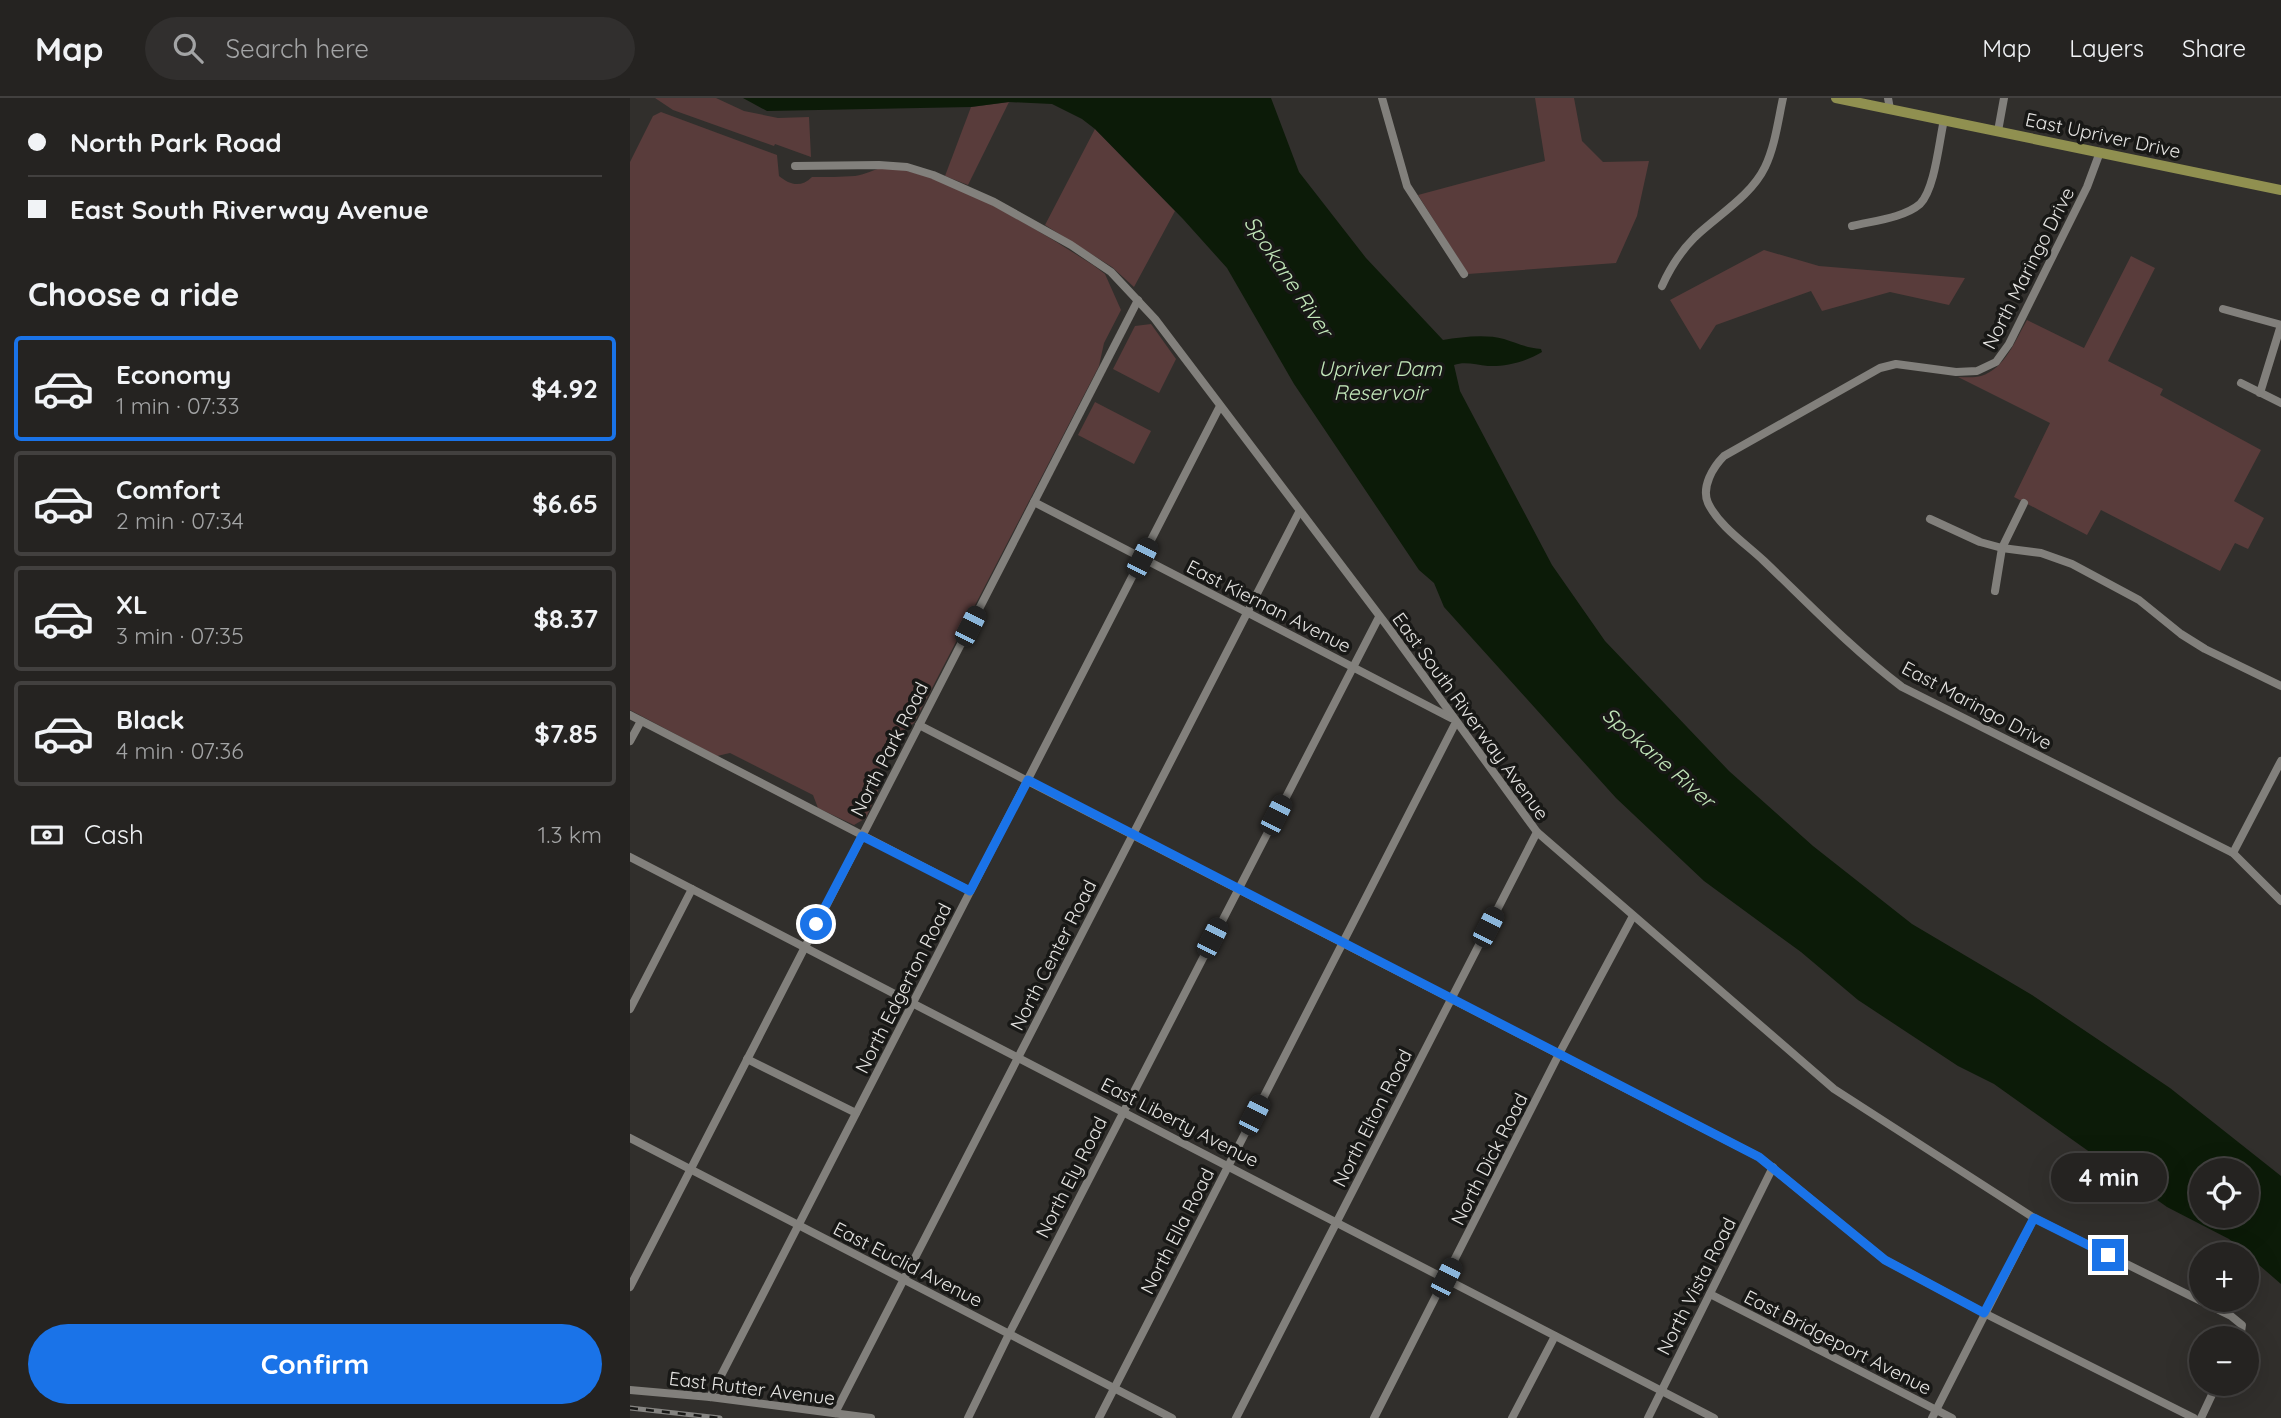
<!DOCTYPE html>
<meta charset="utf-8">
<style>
body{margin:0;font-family:Quicksand,sans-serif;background:#312f2e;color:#f1f3f6;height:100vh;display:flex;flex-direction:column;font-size:26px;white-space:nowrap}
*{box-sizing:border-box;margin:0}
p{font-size:23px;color:#a3a4a5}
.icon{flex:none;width:38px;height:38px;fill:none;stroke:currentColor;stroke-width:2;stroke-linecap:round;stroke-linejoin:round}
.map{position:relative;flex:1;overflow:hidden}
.details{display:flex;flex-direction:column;background:#252321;width:630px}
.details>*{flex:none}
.guide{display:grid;align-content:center;height:154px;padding:0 28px;background:#252321}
.fabs{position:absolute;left:1559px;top:1060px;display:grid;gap:14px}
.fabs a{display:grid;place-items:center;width:70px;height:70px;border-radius:50%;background:#252321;box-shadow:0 7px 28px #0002,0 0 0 2px #42403f;font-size:35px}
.end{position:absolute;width:32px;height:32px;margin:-16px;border:9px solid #1a73e8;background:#fff;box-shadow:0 0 0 4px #fff}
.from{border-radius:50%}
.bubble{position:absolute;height:49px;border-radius:24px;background:#252321;box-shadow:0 7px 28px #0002,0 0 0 2px #42403f;font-size:23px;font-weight:700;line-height:49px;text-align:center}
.car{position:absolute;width:21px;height:42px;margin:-21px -10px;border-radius:9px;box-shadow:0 0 5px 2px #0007;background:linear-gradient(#222 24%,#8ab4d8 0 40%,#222 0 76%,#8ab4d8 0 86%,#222 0)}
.guide b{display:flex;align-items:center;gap:24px;height:66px;font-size:26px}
.guide b+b{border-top:2px solid #42403f}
.guide i{width:18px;height:18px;background:#f1f3f6}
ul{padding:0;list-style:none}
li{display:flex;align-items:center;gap:21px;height:105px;margin:0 14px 10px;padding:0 14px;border:4px solid #42403f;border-radius:7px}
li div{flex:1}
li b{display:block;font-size:26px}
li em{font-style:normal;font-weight:700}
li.selected{border-color:#1a73e8}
li>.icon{width:63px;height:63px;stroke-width:1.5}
h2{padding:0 28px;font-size:32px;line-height:84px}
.pay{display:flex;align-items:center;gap:18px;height:77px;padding:0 28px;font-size:26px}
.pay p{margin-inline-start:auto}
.button{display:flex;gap:14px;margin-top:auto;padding:14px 28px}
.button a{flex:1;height:80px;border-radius:42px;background:#1a73e8;color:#fff;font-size:28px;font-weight:700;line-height:80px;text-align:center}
header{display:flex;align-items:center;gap:42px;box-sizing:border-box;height:98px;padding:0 35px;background:#252321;border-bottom:2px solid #42403f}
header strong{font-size:33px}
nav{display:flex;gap:38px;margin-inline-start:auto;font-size:24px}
.search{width:490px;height:63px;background:#312f2e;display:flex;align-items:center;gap:18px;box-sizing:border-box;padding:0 24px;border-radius:38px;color:#a3a4a5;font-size:26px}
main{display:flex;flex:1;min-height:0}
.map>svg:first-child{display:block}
</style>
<header>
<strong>Map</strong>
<div class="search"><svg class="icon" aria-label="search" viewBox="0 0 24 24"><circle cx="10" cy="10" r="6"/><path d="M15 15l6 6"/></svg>Search here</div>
<nav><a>Map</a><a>Layers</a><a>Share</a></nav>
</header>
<main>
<section class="details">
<div class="guide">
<b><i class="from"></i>North Park Road</b>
<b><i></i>East South Riverway Avenue</b>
</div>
<h2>Choose a ride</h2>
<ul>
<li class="selected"><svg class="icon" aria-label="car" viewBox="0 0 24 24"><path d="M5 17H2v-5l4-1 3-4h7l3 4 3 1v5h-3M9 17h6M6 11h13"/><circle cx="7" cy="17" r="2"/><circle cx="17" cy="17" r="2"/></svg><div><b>Economy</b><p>1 min · 07:33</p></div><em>$4.92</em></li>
<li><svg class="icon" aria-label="car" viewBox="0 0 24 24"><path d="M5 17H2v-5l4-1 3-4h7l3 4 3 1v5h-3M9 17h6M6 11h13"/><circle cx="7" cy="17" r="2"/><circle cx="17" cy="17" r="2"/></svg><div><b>Comfort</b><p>2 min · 07:34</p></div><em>$6.65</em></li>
<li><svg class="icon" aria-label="car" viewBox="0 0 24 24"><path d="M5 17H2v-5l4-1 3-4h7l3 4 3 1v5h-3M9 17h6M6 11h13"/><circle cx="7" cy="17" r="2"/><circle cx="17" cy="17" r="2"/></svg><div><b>XL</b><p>3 min · 07:35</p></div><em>$8.37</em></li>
<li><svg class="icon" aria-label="car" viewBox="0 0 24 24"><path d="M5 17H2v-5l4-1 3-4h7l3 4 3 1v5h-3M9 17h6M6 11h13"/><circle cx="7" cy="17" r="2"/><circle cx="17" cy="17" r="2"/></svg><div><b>Black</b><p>4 min · 07:36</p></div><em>$7.85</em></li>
</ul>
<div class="pay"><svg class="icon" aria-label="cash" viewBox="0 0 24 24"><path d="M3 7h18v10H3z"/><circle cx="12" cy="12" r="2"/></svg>Cash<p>1.3 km</p></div>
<div class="button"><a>Confirm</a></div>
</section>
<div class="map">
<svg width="1651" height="1320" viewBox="0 0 1651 1320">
<rect width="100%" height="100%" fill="#312f2c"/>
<g fill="#593c3b">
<polygon points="25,0 86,0 114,13 148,20 179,19 181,59 145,46 144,48 43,12"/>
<polygon points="905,0 944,0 952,43 973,64 1019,63 1007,118 986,165 838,176 788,97 915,63"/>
<polygon points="379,4 338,87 315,78 341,9"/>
<path d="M31,14L147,57L149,78C160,87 171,90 182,79C197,79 211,79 225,78C236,77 244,70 256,70C313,72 413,135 463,167L475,176L491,212L474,245L469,268L284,625L265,640L247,676L250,688L236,720L224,727L188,710L183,697L100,655L87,658L0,612V64L23,18Z"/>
<polygon points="465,31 545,113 504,189 482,169 415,127"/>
<polygon points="1134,152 1189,168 1335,180 1319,207 1260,194 1192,213 1181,193 1086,227 1070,252 1040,202"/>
<path d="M1501,158L1525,170L1478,263L1533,291L1530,297L1631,352L1604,403L1634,420L1618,451L1605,445L1590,473L1471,412L1457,437L1384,399L1420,325L1328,279C1335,279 1344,280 1351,278C1375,271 1386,241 1397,222L1454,250Z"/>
<polygon points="521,226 546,261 529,295 483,271 505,228"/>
<polygon points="465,304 521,333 504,366 448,337"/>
</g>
<path fill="#0c1b08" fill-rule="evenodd" d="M113,0H641L669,74L736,160L813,242C832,239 855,236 874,241C887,245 897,250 911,251L912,254C898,263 875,269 858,268C846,267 835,263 824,267L830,293L922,467L975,543L1099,673L1183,748L1282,826L1402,897L1540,990L1651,1078V1186L1599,1141L1537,1109L1364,986L1328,968L1228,902L1171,854L1074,783L986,700L814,509L804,485L789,472L664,286L597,170L553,121L465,31L452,21L422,6L379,4L341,9L137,13ZM1572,1073H1617V1118H1572Z"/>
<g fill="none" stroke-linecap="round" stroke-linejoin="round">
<g stroke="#82807c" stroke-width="8">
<polyline points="752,0 777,88 834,176"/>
<polyline points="1258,0 1260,11"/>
<polyline points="1368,33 1374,0"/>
<path d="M1470,54L1457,89L1379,246L1366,264L1347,273L1326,274L1266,266L1250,270L1094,358C1083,369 1071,389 1078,405C1089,428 1116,446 1134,463C1179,506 1222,551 1272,589L1603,755L1651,803"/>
<polyline points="165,68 249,67 277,69 303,77 364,104 441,147 481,174 525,221 758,529 907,734 1204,991 1404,1120 1601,1218 1612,1227 1610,1241"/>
<path d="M1222,128C1242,123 1274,120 1290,106C1305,91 1309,43 1314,22"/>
<path d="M1032,188C1040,170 1051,153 1065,139C1088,117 1121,98 1135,69C1145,48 1148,23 1153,0"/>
<polyline points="1593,211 1651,227"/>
<polyline points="1611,285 1651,305"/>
<polyline points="1630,295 1651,227"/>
<polyline points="404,404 821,620"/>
<polyline points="1300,421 1350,444 1372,450 1411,455 1442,466 1509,502 1551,536 1575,551 1651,588"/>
<polyline points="1365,493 1372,450 1394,405"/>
<polyline points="0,617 340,793"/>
<polyline points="289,627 1129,1059 1255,1162 1354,1215 1564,1320"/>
<polyline points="0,643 11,623"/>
<polyline points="1603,755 1651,663"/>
<polyline points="0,759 1084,1320"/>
<polyline points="0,911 62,791"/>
<polyline points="117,961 226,1015"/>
<polyline points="0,1040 542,1320"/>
<polyline points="0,1189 508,202"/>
<polyline points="1080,1196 1322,1320"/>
<polyline points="0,1292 80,1299 241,1320"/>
<polyline points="80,1299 590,308"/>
<polyline points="205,1315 669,414"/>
<polyline points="338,1320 379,1236 749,519"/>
<polyline points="469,1320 826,624"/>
<polyline points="606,1320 907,734"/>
<polyline points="744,1320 929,956 1003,818"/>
<polyline points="882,1320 925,1238"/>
<polyline points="1018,1320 1143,1069"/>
<polyline points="1302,1320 1404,1120"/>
<polyline points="1571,1320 1587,1286"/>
</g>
<polyline stroke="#909050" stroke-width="10" points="1206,0 1651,92"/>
<g stroke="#858481" stroke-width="5">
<polyline id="rail" points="0,1310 90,1320"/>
</g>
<use href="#rail" stroke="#181816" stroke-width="2.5" stroke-dasharray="8" stroke-linecap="butt"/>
</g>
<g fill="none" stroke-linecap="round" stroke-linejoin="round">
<polyline stroke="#1a73e8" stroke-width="9" points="186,826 232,738 340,793 398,682 1129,1059 1255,1162 1354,1215 1404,1120 1478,1157"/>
</g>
<g text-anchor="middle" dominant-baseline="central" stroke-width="7" stroke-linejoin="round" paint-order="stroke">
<g font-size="19" fill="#e6e5e3" stroke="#181816">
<text transform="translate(1473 37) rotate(12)">East Upriver Drive</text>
<text transform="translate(1398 170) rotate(-63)">North Maringo Drive</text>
<text transform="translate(639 508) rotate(27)">East Kiernan Avenue</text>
<text transform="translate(1347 607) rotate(28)">East Maringo Drive</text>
<text transform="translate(841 618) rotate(54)">East South Riverway Avenue</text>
<text transform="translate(259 651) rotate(-63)">North Park Road</text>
<text transform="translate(423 857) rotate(-63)">North Center Road</text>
<text transform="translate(273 890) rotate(-63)">North Edgerton Road</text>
<text transform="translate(742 1020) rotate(-63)">North Elton Road</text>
<text transform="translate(550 1024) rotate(27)">East Liberty Avenue</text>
<text transform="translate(859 1061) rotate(-63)">North Dick Road</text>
<text transform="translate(441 1079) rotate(-63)">North Ely Road</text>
<text transform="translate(547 1133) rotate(-63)">North Ella Road</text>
<text transform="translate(278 1166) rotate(27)">East Euclid Avenue</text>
<text transform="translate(1066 1188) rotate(-63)">North Vista Road</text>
<text transform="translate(1208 1244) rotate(27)">East Bridgeport Avenue</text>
<text transform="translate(122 1290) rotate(7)">East Rutter Avenue</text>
</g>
<g font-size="21" font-style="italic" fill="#c2e7ba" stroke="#181816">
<text transform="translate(659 178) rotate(56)">Spokane River</text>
<text x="750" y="270">Upriver Dam<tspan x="750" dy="24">Reservoir</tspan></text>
<text transform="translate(1029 659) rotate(41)">Spokane River</text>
</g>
</g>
</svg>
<div class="fabs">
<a><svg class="icon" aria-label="locate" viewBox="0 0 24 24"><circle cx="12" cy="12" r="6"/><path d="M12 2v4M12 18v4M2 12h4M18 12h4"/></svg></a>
<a>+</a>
<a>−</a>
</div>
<i class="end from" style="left:186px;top:826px"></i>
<i class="end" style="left:1478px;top:1157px"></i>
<div class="bubble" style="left:1421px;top:1055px;width:116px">4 min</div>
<i class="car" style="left:512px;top:460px;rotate:27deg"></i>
<i class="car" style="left:340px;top:528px;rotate:27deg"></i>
<i class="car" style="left:646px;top:717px;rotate:27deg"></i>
<i class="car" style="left:858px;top:829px;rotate:27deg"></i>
<i class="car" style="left:582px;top:840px;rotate:27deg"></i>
<i class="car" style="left:624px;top:1017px;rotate:27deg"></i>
<i class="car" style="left:816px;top:1180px;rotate:27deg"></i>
</div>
</main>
